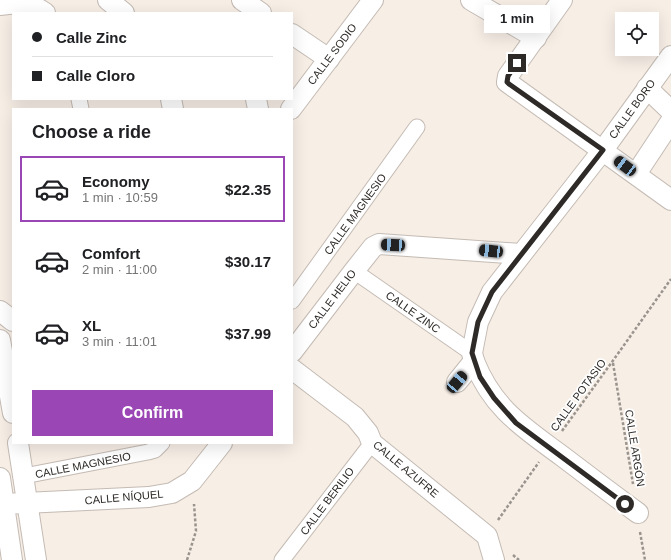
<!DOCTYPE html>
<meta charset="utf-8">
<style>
body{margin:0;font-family:Arial,sans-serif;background:#f2f2f2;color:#202124;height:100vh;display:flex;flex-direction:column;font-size:15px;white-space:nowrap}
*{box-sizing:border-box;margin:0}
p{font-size:13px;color:#757577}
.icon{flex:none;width:22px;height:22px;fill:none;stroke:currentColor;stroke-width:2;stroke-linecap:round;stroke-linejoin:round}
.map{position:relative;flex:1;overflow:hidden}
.sheet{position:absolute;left:12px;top:108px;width:281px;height:336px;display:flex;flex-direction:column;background:#fff;border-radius:0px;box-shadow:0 4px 16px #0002}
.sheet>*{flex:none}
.hud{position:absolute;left:12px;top:12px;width:281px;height:88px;border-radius:0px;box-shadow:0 4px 16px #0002;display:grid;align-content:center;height:88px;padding:0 20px;background:#fff}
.buttons{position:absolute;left:615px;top:12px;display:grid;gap:8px}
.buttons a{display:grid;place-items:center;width:44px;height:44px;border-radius:0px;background:#fff;box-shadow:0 4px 16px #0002;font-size:20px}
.end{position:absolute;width:18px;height:18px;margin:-9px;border:5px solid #2d2a27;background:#fff;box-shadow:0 0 0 2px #fff}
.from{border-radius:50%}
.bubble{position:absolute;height:28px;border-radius:0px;background:#fff;box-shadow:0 4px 16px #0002;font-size:13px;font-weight:700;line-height:28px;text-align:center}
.car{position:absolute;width:12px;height:24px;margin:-12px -6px;border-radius:5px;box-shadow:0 0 3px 1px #0007;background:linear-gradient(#222 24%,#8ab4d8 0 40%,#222 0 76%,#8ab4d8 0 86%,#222 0)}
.hud b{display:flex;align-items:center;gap:14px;height:38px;font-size:15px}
.hud b+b{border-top:1px solid #e0e0e0}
.hud i{width:10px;height:10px;background:#202124}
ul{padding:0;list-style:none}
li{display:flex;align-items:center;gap:12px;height:66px;margin:0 8px 6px;padding:0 12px;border:2px solid transparent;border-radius:0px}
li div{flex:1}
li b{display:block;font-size:15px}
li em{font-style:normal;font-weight:700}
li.current{border-color:#9a46b5}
li>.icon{width:36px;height:36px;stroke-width:1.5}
h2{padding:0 20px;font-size:18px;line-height:48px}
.button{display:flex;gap:8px;margin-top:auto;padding:8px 20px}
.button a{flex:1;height:46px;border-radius:0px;background:#9a46b5;color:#fff;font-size:16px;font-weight:700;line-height:46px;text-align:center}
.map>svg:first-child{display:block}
</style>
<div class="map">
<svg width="671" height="560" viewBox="0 0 671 560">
<rect width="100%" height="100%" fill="#f7eee6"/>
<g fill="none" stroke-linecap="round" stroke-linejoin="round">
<g stroke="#c4bbb4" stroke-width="17">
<g id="pedestrian">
<polyline points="79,99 81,109"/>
<polyline points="354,271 472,353"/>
<polyline points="292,301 417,127"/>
<polyline points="24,476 148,452 155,450 162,443"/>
<polyline points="282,560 372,443"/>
</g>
</g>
<g stroke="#c4bbb4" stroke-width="22">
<g id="minor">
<polyline points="108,0 124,13"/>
<polyline points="242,0 261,13"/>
<polyline points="471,0 536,38"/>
<polyline points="562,0 508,76 507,82 671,200"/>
<path d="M0,5C20,3 28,1 45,13"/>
<polyline points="292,34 329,59"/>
<polyline points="647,88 671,111"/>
<polyline points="171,99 173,109"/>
<polyline points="256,99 258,109"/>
<polyline points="291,109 373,0"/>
<polyline points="636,174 671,121"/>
<polyline points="0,311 13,321"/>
<polyline points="0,340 13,413"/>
<polyline points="292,352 354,271 373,247 379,244 521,254"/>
<path d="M474,361C493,409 523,427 562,456C587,475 612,494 638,513"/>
<polyline points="292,369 355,417 368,433 372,443 487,536 494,560"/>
<polyline points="457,382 474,361 472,353 478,322 492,292 603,150 671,56"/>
<polyline points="18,443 36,560"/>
<polyline points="0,478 12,560"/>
<polyline points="4,504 149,497 172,493 192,481 222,443"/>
</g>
</g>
<g stroke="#9a948e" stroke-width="2.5" stroke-dasharray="3 2" stroke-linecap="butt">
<polyline points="613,363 633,484"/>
<polyline points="562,431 612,362 671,279"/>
<polyline points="498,520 539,462"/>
<polyline points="640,532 645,560"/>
<polyline points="513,555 519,560"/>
<polyline points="187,560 196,531 194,504"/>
</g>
<use href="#pedestrian" stroke="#fff" stroke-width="15"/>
<use href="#minor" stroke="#fff" stroke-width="20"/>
</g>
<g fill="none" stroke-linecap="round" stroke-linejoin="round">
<polyline stroke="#2d2a27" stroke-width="5" points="517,63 508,76 507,82 509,84 603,150 492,292 478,322 472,353 480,377 494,398 516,423 625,504"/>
</g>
<g text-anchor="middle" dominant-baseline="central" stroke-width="3.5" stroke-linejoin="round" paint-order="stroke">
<g font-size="11" fill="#2d2a27" stroke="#fff">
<text transform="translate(332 54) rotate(-53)">CALLE SODIO</text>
<text transform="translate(632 109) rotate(-54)">CALLE BORO</text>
<text transform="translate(355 214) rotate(-54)">CALLE MAGNESIO</text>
<text transform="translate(332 299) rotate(-53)">CALLE HELIO</text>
<text transform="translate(413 312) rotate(35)">CALLE ZINC</text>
<text transform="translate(578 395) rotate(-54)">CALLE POTASIO</text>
<text transform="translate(635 448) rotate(81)">CALLE ARGÓN</text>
<text transform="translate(83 465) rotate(-11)">CALLE MAGNESIO</text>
<text transform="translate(406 469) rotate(40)">CALLE AZUFRE</text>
<text transform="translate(124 497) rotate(-5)">CALLE NÍQUEL</text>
<text transform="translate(327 501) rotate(-53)">CALLE BERILIO</text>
</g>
</g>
</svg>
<div class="buttons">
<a><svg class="icon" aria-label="locate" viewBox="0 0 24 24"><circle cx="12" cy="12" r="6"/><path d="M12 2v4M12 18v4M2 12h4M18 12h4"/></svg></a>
</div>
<i class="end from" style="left:625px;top:504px"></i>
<i class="end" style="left:517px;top:63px"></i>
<div class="bubble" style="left:484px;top:5px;width:66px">1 min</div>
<i class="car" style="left:625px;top:166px;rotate:307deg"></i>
<i class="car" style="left:393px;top:245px;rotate:273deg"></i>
<i class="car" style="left:491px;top:251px;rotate:276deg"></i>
<i class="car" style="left:457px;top:382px;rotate:40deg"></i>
<div class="hud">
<b><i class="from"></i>Calle Zinc</b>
<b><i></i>Calle Cloro</b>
</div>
<section class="sheet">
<h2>Choose a ride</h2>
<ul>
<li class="current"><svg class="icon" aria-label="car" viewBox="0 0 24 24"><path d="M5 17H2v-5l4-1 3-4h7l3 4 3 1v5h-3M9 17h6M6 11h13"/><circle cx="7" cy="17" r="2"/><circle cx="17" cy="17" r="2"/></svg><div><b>Economy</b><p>1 min · 10:59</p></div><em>$22.35</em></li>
<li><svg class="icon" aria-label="car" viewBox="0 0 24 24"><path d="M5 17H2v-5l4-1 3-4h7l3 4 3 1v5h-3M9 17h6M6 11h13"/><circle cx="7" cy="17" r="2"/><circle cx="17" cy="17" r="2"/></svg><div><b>Comfort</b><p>2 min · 11:00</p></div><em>$30.17</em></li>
<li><svg class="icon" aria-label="car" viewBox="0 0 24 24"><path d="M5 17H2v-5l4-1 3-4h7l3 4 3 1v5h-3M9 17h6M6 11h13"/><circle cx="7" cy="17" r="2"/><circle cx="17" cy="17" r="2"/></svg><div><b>XL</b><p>3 min · 11:01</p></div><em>$37.99</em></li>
</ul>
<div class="button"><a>Confirm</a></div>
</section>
</div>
